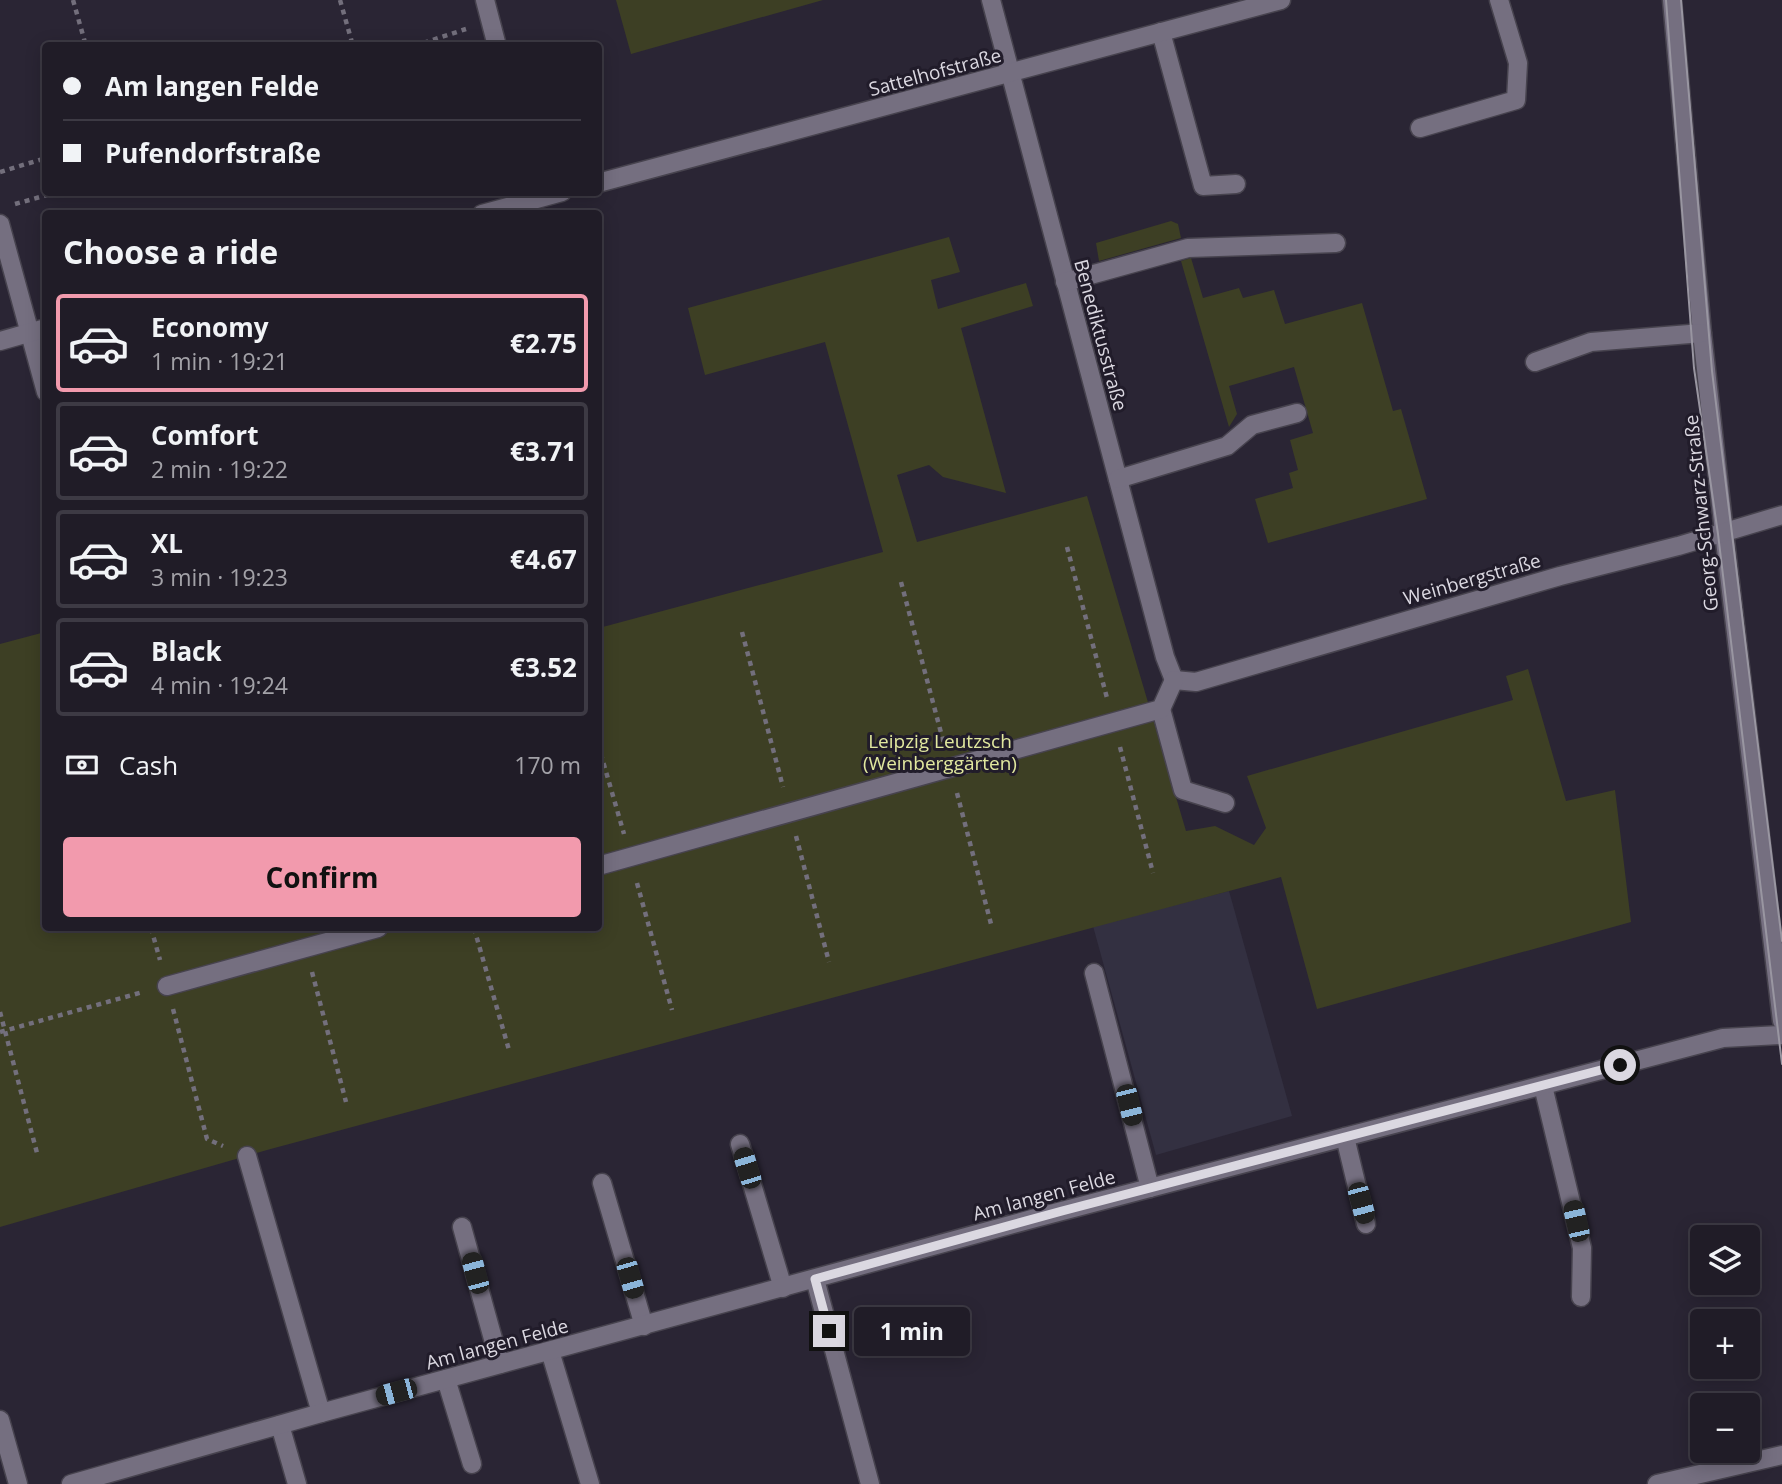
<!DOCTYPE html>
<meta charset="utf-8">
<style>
body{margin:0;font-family:"Open Sans",sans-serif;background:#28252f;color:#f1f3f6;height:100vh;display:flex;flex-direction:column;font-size:26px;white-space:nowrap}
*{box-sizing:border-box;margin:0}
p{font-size:23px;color:#a2a1a7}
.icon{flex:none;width:38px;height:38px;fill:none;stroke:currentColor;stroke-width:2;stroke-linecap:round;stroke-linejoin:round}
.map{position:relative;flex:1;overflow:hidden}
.drawer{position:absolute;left:42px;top:210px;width:560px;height:721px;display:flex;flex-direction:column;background:#201c27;border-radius:7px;box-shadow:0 4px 18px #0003,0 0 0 2px #3d3a44}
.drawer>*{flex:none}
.top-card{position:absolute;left:42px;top:42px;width:560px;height:154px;border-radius:7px;box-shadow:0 4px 18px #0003,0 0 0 2px #3d3a44;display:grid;align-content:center;height:154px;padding:0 21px;background:#201c27}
.tools{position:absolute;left:1690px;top:1225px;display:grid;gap:14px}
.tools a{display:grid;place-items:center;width:70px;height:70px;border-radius:7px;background:#201c27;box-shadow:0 4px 18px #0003,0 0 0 2px #3d3a44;font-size:35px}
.end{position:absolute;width:32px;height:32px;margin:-16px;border:9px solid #dbd8e1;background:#111;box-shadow:0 0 0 4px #111}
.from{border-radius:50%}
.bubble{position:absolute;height:49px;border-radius:7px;background:#201c27;box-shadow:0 4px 18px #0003,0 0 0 2px #3d3a44;font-size:23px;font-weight:700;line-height:49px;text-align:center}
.car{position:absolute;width:21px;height:42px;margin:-21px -10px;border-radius:9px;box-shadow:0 0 5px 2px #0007;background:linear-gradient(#222 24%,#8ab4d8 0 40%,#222 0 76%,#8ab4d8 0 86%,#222 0)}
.top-card b{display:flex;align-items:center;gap:24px;height:66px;font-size:26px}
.top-card b+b{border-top:2px solid #3d3a44}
.top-card i{width:18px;height:18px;background:#f1f3f6}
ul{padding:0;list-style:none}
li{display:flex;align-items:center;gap:21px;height:98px;margin:0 14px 10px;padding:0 7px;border:4px solid #3d3a44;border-radius:7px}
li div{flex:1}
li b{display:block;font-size:26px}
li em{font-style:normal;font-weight:700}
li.selected{border-color:#f29aad}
li>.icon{width:63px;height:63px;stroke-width:1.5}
h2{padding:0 21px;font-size:32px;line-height:84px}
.pay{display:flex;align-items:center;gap:18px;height:77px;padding:0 21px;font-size:26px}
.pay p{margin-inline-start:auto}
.cta{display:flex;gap:14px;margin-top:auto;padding:14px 21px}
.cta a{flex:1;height:80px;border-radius:7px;background:#f29aad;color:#111;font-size:28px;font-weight:700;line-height:80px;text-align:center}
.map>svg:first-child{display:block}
</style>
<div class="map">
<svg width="1782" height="1484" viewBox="0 0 1782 1484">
<rect width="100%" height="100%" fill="#2a2534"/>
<polygon fill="#333041" points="1229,891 1292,1116 1156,1155 1093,926"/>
<g fill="#3d3f24">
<polygon points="616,0 823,0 631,54"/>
<polygon points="1171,221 1178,224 1181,238 1099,261 1096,243"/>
<polygon points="949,237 960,272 931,280 938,309 1026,283 1033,306 961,328 1006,493 943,477 929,465 897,475 917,542 1087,496 1186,831 1215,826 1254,845 1266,828 1247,776 1513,700 1506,676 1528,669 1566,801 1615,790 1631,922 1317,1009 1281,877 267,1150 0,1227 0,644 45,632 46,928 598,928 599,628 883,552 825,342 705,375 688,308"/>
<polygon points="1191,258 1203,298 1239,288 1243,298 1274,290 1285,324 1362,303 1393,411 1401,409 1427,499 1268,543 1255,499 1293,488 1289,473 1298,470 1290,440 1313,433 1294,367 1229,386 1237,414 1229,427 1181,261"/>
</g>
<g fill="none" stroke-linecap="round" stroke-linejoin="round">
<g stroke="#47434e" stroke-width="21">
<g id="minor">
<polyline points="485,0 497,46"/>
<polyline points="991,0 1165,657 1174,680"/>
<polyline points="1672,0 1702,333 1724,532 1782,1021"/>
<polyline points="1161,32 1203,186 1236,184"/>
<polyline points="1420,128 1516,100 1518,63 1499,0"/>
<polyline points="598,183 1281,0"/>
<polyline points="482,214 562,192"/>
<polyline points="0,224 46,392"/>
<polyline points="1065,282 1188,248 1336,243"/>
<polyline points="0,341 46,328"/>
<polyline points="1535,362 1591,342 1702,333"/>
<polyline points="1118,479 1227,446 1252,425 1297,413"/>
<polyline points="1174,680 1196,682 1560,576 1678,546 1782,515"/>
<polyline points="1161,709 1183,790 1225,803"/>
<polyline points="598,866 1161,709 1174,680"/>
<polyline points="1094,973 1150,1188"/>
<polyline points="167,986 378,928"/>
<polyline points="1543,1086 1582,1248 1581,1297"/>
<polyline points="1345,1137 1366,1224"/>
<polyline points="740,1144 783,1288"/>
<polyline points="247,1156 321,1413"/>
<polyline points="602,1183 644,1326"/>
<polyline points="462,1227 500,1364"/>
<polyline points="815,1279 870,1484"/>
<polyline points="550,1351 590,1484"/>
<polyline points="446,1379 472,1464"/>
<polyline points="0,1420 18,1484"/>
<polyline points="280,1425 297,1484"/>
<polyline points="71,1484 321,1413 1039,1217 1723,1038 1782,1035"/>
<polyline points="1657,1484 1782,1455"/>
</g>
</g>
<g stroke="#736f7c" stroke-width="4.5" stroke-dasharray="5 5" stroke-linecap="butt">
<polyline points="73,0 86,46"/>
<polyline points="340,0 353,46"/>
<polyline points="414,46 466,29"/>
<polyline points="0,172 46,158"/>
<polyline points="15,204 58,192"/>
<polyline points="1067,547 1107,698"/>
<polyline points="901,582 944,744"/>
<polyline points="742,632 783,787"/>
<polyline points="598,744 624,834"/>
<polyline points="1120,747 1153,873"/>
<polyline points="957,793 991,924"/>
<polyline points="796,836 829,962"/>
<polyline points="637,883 672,1010"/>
<polyline points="151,928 160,960"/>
<polyline points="474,928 509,1050"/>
<polyline points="312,972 346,1102"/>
<polyline points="173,1009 207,1139 223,1146"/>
<polyline points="0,1012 37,1153"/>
<polyline points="0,1032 143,992"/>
</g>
<use href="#minor" stroke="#756f80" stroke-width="18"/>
<g stroke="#9996a1" stroke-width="2">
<polyline points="1666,0 1694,368 1718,534 1782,1064"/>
<polyline points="1681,0 1712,371 1782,941"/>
</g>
</g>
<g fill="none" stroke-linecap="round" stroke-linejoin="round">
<polyline stroke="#dbd8e1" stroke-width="9" points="829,1331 815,1279 1062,1211 1620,1065"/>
</g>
<g text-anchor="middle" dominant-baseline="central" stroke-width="6" stroke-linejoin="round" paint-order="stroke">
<g font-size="19" fill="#dbd8e1" stroke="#211c2a">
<text transform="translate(935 72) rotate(-15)">Sattelhofstraße</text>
<text transform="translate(1101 335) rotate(75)">Benediktusstraße</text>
<text transform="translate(1701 513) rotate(-96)">Georg-Schwarz-Straße</text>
<text transform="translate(1472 579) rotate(-16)">Weinbergstraße</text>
<text transform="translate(1044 1195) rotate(-15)">Am langen Felde</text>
<text transform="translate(497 1344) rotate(-15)">Am langen Felde</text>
</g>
<g font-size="19" fill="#e1e89f" stroke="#211c2a">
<text x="940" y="741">Leipzig Leutzsch<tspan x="940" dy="22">(Weinberggärten)</tspan></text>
</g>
</g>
</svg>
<div class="tools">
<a><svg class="icon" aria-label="layers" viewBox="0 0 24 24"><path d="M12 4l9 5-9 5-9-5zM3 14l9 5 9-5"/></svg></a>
<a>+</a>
<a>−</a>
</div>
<i class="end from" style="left:1620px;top:1065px"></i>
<i class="end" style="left:829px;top:1331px"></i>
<div class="bubble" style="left:854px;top:1307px;width:116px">1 min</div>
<i class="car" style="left:1129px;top:1105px;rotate:166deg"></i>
<i class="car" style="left:747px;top:1168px;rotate:343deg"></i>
<i class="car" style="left:1361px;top:1203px;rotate:165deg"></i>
<i class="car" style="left:1576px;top:1221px;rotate:347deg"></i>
<i class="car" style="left:475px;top:1273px;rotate:345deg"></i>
<i class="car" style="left:630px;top:1278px;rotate:164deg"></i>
<i class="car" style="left:396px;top:1392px;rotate:255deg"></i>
<div class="top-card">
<b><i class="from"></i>Am langen Felde</b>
<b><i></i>Pufendorfstraße</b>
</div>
<section class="drawer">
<h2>Choose a ride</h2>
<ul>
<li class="selected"><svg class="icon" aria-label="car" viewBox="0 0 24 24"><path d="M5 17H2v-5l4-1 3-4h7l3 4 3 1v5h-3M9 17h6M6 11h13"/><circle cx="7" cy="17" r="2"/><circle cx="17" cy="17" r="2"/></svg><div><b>Economy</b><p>1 min · 19:21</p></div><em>€2.75</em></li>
<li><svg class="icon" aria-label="car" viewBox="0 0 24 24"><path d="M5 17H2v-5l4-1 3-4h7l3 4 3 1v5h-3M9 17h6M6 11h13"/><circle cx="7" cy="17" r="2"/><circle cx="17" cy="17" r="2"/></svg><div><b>Comfort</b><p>2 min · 19:22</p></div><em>€3.71</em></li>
<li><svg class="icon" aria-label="car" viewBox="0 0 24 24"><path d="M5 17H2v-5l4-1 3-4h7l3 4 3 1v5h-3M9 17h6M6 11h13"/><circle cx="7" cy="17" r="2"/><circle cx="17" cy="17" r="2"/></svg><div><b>XL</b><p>3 min · 19:23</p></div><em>€4.67</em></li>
<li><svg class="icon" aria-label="car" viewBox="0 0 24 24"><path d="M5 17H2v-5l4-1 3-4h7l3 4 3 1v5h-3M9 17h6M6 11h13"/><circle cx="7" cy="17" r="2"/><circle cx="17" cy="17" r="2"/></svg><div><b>Black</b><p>4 min · 19:24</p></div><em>€3.52</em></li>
</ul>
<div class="pay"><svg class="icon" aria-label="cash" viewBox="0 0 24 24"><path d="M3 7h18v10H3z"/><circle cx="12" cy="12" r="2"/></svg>Cash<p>170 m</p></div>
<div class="cta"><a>Confirm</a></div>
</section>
</div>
